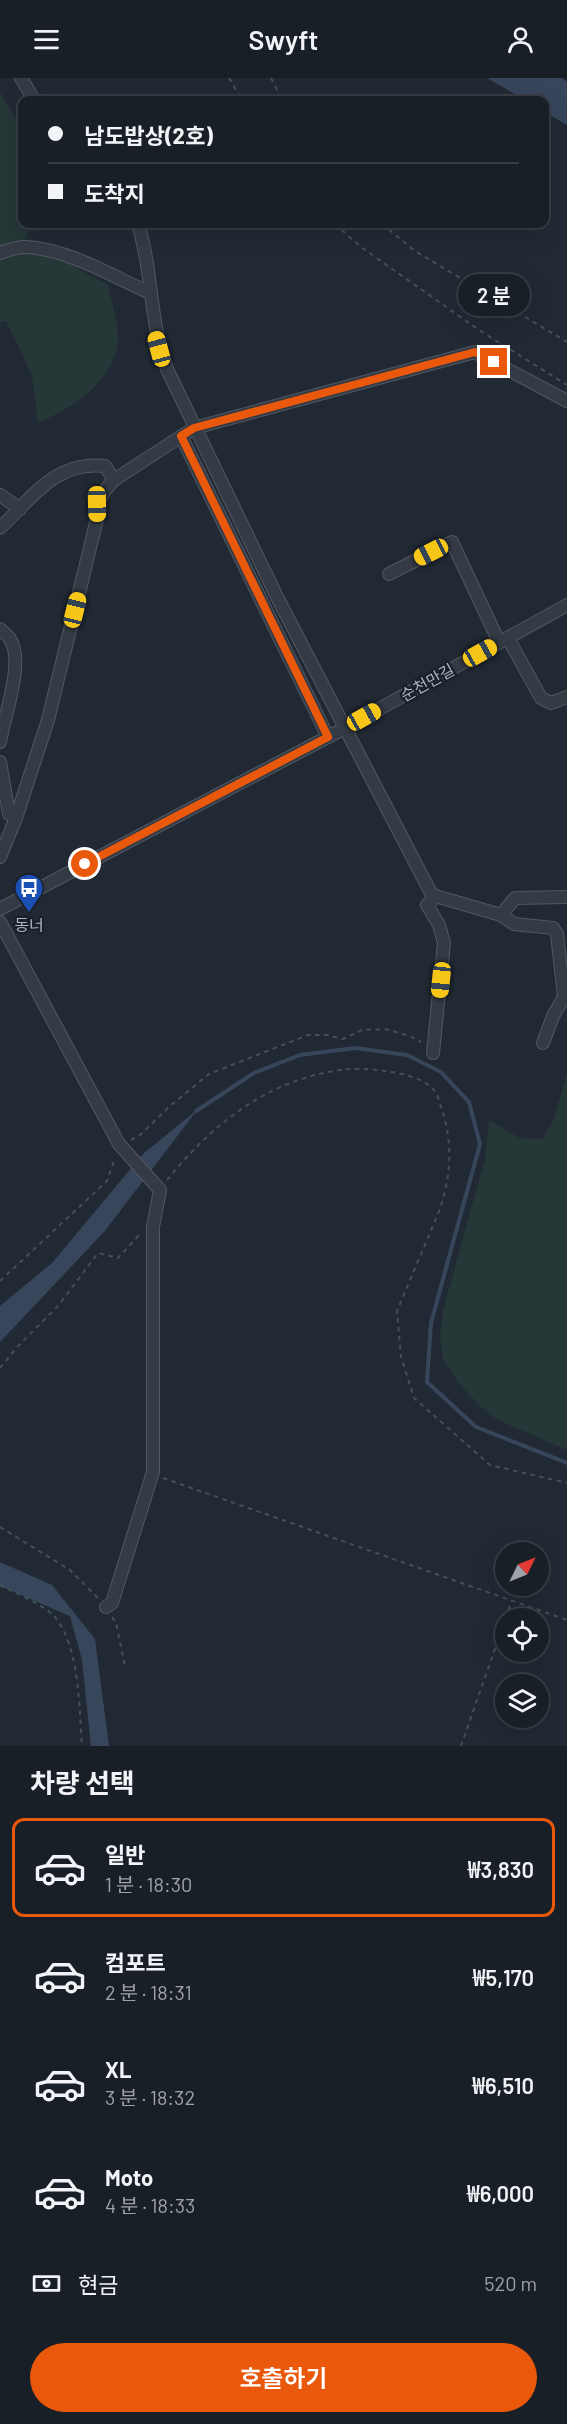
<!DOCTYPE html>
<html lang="ko">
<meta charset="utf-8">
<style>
body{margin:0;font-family:Barlow,"Noto Sans KR",sans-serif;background:#262c33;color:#f1f3f6;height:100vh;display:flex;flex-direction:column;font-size:22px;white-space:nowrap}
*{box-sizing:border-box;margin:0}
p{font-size:20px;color:#9fa2a7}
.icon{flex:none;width:33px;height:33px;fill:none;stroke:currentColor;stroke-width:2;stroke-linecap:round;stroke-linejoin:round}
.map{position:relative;height:1668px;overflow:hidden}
.details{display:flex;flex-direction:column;background:#191f27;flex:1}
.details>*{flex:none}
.guide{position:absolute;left:18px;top:18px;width:531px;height:132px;border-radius:12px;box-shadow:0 6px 24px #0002,0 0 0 2px #373d44;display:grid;align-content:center;height:132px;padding:0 30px;background:#191f27}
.needle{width:39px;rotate:47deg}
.fabs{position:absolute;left:495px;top:1464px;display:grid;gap:12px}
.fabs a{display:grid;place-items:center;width:54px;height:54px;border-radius:50%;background:#191f27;box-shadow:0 6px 24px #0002,0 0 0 2px #373d44;font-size:30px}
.end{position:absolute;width:27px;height:27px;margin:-14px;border:8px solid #ea580c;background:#fff;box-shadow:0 0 0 3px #fff}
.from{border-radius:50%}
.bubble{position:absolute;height:42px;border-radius:21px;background:#191f27;box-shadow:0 6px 24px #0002,0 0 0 2px #373d44;font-size:20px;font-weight:600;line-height:42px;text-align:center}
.car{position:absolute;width:18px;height:36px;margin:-18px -9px;border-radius:8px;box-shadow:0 0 4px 2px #0007;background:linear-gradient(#f5c518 24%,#345 0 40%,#f5c518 0 76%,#345 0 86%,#f5c518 0)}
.guide b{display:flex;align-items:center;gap:21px;height:57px;font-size:22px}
.guide b+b{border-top:2px solid #373d44}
.guide i{width:15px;height:15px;background:#f1f3f6}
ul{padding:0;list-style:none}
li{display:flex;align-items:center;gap:18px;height:99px;margin:0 12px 9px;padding:0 18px;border:3px solid transparent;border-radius:12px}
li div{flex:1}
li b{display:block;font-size:22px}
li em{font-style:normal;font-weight:600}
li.current{border-color:#ea580c}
li>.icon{width:54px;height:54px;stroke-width:1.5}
h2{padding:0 30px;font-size:27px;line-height:72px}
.pay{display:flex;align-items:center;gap:15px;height:66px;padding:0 30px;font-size:22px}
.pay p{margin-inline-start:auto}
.cta{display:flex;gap:12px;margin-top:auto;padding:12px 30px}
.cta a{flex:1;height:69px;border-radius:36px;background:#ea580c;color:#fff;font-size:24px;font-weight:600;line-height:69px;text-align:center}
header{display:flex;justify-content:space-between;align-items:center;height:78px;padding:0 30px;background:#191f27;font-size:27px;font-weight:600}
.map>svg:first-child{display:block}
</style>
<header><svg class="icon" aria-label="menu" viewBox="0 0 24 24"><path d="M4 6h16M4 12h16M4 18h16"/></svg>Swyft<svg class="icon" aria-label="person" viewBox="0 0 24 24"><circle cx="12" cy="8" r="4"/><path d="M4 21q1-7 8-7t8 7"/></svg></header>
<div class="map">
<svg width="567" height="1668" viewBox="0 0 567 1668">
<rect width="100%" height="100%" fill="#212934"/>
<g fill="#263737">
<path d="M0,15L22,51V146H30L25,162L108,207C111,222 119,247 118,262C114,304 73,330 38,345L32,297L6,243L0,244Z"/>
<polygon points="567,995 567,1372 498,1342 481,1329 461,1308 443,1282 440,1257 443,1232 485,1081 489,1042 520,1060 542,1061 553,1043"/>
</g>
<g fill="#38465c">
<polygon points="487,0 562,0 567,4 567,47 545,34 544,22 525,22"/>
<polygon points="198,1031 104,1154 0,1264 0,1228 52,1185 143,1076"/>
<polygon points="0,1484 52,1507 95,1561 109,1668 91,1668 82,1582 70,1538 0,1508"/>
</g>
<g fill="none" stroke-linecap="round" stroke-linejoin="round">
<polyline stroke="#38465c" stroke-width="4" points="196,1033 254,995 300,977 355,970 407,977 441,994 469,1024 480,1066 431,1245 427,1304 476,1349 567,1385"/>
<g stroke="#525862" stroke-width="14">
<g id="minor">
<polyline points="21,0 34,22"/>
<path d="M138,146C153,193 149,243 167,291L278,521L432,817L501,837L515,820L567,819"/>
<path d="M0,175C9,172 18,168 27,169C70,172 112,198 150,215"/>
<polyline points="181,358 328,659"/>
<polyline points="0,417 20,431"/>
<path d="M0,450C32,420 56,382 105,388L114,402L194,350L475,274L567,323"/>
<polyline points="389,496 452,464 499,564"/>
<path d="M0,551C3,554 8,558 10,561C25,583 4,639 0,664"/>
<polyline points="508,560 541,620 551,625 567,619"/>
<polyline points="0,684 9,736 16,740 0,779"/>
<path d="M16,740L48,642L97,441C97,422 101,416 114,402"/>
<polyline points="0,831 345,650 567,527"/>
<polyline points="501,837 514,846 553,850 557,856 564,919 553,938 543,965"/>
<polyline points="0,844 119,1066 160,1112 153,1149 153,1394 112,1525 106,1529"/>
<polyline points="433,975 444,865 439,847 427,827 436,818"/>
</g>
</g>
<g stroke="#425254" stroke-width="2" stroke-dasharray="4.5 4.5" stroke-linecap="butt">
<polyline points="229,0 242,22"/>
<polyline points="271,0 282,22"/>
<polyline points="335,146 361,169 479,252 567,307"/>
<polyline points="382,146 415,173 567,264"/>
<polyline points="131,1062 139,1058 170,1028 209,996 308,957 327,957 343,961 362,952 385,951 410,958 421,964"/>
<path d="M167,1102C201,1060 244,1021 296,1003C311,997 334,992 350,991C371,990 424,994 436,1015C439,1020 440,1027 442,1032C453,1066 451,1097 440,1131L397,1233L401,1279L414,1320L490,1387L567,1405"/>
<polyline points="0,1203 107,1103 115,1080"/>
<polyline points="0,1290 19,1267 58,1228 98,1175 118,1180 140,1156"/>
<polyline points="163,1400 567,1542"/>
<polyline points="0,1449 70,1492 98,1520"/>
<path d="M0,1507C15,1515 42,1526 53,1537C80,1566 79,1630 82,1668"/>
<polyline points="112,1539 116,1545 125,1588"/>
<polyline points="461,1668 512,1522"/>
</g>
<use href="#minor" stroke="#343b45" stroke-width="12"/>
</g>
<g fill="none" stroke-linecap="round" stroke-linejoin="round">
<polyline stroke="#ea580c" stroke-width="8" points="85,786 328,659 181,358 194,350 475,274 494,284"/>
</g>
<defs>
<g id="bus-pin" transform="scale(1.5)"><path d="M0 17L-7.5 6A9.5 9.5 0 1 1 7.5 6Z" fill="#1a4fb4" stroke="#1a2029"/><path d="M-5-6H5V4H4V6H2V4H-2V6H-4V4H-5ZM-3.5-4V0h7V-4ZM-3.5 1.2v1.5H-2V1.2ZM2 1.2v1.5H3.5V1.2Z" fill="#fff"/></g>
</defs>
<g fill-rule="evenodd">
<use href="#bus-pin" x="29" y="810"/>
</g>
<g text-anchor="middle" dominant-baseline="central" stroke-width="4.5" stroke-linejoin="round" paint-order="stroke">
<g font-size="16" fill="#aeb5c1" stroke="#1a2029">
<text transform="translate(427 604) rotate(-29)">순천만길</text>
</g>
<g font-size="16" fill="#aeb5c1" stroke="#1a2029">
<text x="29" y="846">동너</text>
</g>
</g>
</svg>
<div class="fabs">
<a><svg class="needle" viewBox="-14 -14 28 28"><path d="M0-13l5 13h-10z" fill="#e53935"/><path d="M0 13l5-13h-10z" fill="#9fa2a7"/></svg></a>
<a><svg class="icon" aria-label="locate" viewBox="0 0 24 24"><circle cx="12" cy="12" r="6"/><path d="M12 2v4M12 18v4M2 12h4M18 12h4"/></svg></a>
<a><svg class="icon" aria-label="layers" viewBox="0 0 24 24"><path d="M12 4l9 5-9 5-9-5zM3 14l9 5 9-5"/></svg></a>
</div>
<i class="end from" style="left:85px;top:786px"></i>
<i class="end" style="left:494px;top:284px"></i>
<div class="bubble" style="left:458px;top:196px;width:72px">2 분</div>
<i class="car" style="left:159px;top:271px;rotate:345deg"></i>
<i class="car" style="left:97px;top:426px;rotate:179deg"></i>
<i class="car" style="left:431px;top:474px;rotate:243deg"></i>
<i class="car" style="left:75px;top:532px;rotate:14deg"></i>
<i class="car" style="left:480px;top:575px;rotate:61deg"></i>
<i class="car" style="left:364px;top:639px;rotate:61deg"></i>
<i class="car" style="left:441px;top:902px;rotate:186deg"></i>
<div class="guide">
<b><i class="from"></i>남도밥상(2호)</b>
<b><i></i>도착지</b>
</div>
</div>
<section class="details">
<h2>차량 선택</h2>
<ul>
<li class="current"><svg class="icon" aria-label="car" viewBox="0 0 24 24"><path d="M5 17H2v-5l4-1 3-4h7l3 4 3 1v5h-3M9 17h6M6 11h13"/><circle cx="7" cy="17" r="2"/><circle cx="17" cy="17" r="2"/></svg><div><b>일반</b><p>1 분 · 18:30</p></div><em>₩3,830</em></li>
<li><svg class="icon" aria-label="car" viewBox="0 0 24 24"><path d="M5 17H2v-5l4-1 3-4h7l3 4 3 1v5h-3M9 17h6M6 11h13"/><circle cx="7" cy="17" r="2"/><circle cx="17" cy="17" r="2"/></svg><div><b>컴포트</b><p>2 분 · 18:31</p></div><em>₩5,170</em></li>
<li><svg class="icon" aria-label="car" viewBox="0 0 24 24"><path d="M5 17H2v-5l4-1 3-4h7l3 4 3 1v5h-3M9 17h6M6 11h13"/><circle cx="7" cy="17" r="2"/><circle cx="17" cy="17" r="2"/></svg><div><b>XL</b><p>3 분 · 18:32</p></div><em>₩6,510</em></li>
<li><svg class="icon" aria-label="car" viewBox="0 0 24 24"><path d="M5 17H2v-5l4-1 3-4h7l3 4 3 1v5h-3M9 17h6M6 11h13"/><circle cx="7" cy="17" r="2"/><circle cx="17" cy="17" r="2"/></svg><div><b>Moto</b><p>4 분 · 18:33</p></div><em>₩6,000</em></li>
</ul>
<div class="pay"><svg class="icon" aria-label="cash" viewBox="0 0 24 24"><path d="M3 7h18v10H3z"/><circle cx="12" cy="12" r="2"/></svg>현금<p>520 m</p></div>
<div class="cta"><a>호출하기</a></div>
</section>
